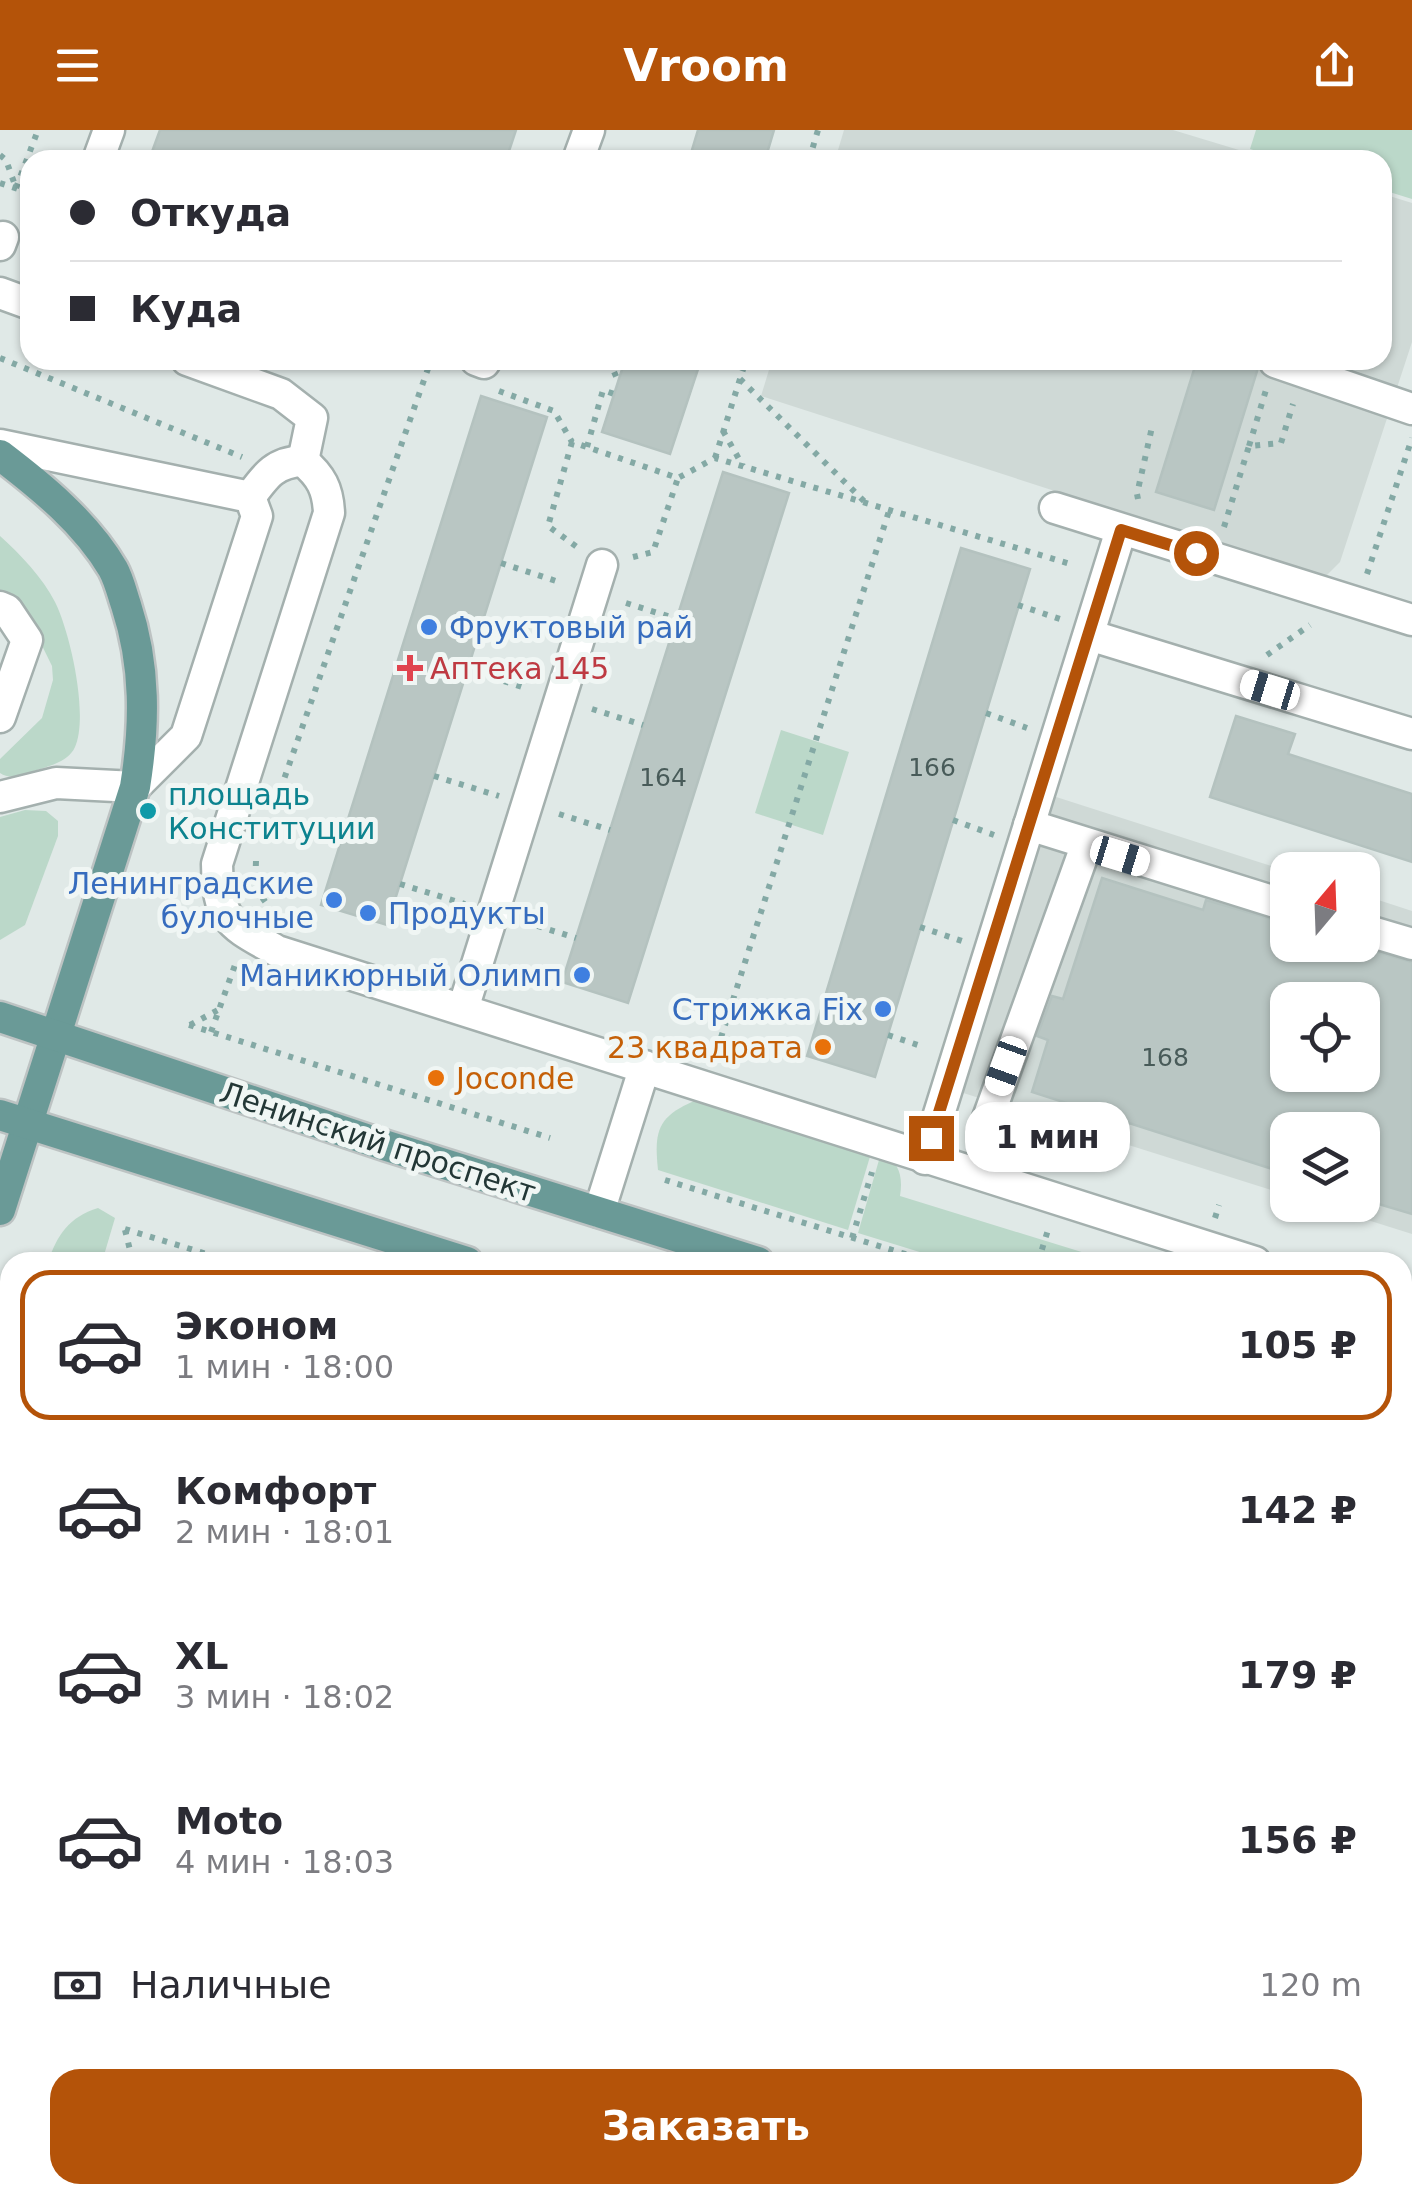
<!DOCTYPE html>
<html lang="ru">
<meta charset="utf-8">
<style>
body{margin:0;font-family:"DejaVu Sans",sans-serif;background:#f2f2f3;color:#2b2b33;height:100vh;display:flex;flex-direction:column;font-size:38px;white-space:nowrap}
*{box-sizing:border-box;margin:0}
p{font-size:32px;color:#7c7c81}
.icon{flex:none;width:55px;height:55px;fill:none;stroke:currentColor;stroke-width:2;stroke-linecap:round;stroke-linejoin:round}
.map{position:relative;flex:1;overflow:hidden}
.panel{position:absolute;left:0px;top:1122px;width:1412px;height:952px;display:flex;flex-direction:column;background:#fff;border-radius:30px 30px 0 0;box-shadow:0 2px 8px #0004}
.panel>*{flex:none}
.guide{position:absolute;left:20px;top:20px;width:1372px;height:220px;border-radius:30px;box-shadow:0 2px 8px #0004;display:grid;align-content:center;height:220px;padding:0 50px;background:#fff}
.needle{width:65px;rotate:19deg}
.controls{position:absolute;left:1270px;top:722px;display:grid;gap:20px}
.controls a{display:grid;place-items:center;width:110px;height:110px;border-radius:20px;background:#fff;box-shadow:0 2px 8px #0004;font-size:50px}
.end{position:absolute;width:45px;height:45px;margin:-22px;border:12px solid #b45309;background:#fff;box-shadow:0 0 0 5px #fff}
.from{border-radius:50%}
.bubble{position:absolute;height:70px;border-radius:30px;background:#fff;box-shadow:0 2px 8px #0004;font-size:32px;font-weight:600;line-height:70px;text-align:center}
.car{position:absolute;width:30px;height:60px;margin:-30px -15px;border-radius:12px;box-shadow:0 0 8px 2px #0007;background:linear-gradient(#fff 24%,#345 0 40%,#fff 0 76%,#345 0 86%,#fff 0)}
.guide b{display:flex;align-items:center;gap:35px;height:95px;font-size:38px}
.guide b+b{border-top:2px solid #e1e1e2}
.guide i{width:25px;height:25px;background:#2b2b33}
ul{padding:18px 0 0;list-style:none}
li{display:flex;align-items:center;gap:30px;height:150px;margin:0 20px 15px;padding:0 30px;border:5px solid transparent;border-radius:30px}
li div{flex:1}
li b{display:block;font-size:38px}
li em{font-style:normal;font-weight:600}
li.active{border-color:#b45309}
li>.icon{width:90px;height:90px;stroke-width:1.5}
.pay{display:flex;align-items:center;gap:25px;height:110px;padding:0 50px;font-size:38px}
.pay p{margin-inline-start:auto}
.cta{display:flex;gap:20px;margin-top:auto;padding:20px 50px}
.cta a{flex:1;height:115px;border-radius:30px;background:#b45309;color:#fff;font-size:40px;font-weight:600;line-height:115px;text-align:center}
header{display:flex;justify-content:space-between;align-items:center;height:130px;padding:0 50px;background:#b45309;color:#fff;font-size:45px;font-weight:600}
.map>svg:first-child{display:block}
</style>
<header><svg class="icon" aria-label="menu" viewBox="0 0 24 24"><path d="M4 6h16M4 12h16M4 18h16"/></svg>Vroom<svg class="icon" aria-label="share" viewBox="0 0 24 24"><path d="M12 15V3M7 8l5-5 5 5M5 13v7h14v-7"/></svg></header>
<div class="map">
<svg width="1412" height="2074" viewBox="0 0 1412 2074">
<rect width="100%" height="100%" fill="#e0e9e7"/>
<g fill="#cfd9d6" fill-rule="evenodd">
<polygon points="844,0 1173,0 1272,30 835,30"/>
<polygon points="1383,64 1412,73 1412,212 1340,432 1324,448 761,266 772,230 1382,230"/>
<path d="M1050,665L1287,741L1288,815H1362L1363,765L1412,781V1104L1320,1075H1362V1000H1288L1287,1065L957,961ZM1288,870H1362V945H1288Z"/>
<polygon points="1403,1843 1412,1846 1412,2074 1159,2074 1131,2065 1402,2065"/>
<polygon points="277,2065 545,2065 542,2074 281,2074"/>
</g>
<g fill="#bbd8c9">
<polygon points="1256,0 1412,0 1412,69 1383,60 1382,30 1286,30 1250,19"/>
<path d="M0,406C21,425 42,447 55,472C70,502 89,585 75,617C69,631 50,636 37,640C23,644 12,651 0,643V629L42,588L53,550L52,536L25,481L0,465Z"/>
<polygon points="781,600 849,622 823,705 755,683"/>
<polygon points="25,680 46,681 58,691 58,706 25,795 0,810 0,687"/>
<path d="M694,971L717,973L872,1020L848,1100L658,1040C654,1002 657,987 694,971Z"/>
<path d="M881,1023C900,1032 903,1047 900,1066L1114,1132H952L858,1103Z"/>
<path d="M98,1078L115,1088L102,1132H48C57,1105 69,1087 98,1078Z"/>
<polygon points="10,1250 10,1499 0,1498 0,1281"/>
<polygon points="1402,1491 1412,1494 1412,1583 1403,1580"/>
<polygon points="0,2026 10,2029 10,2065 32,2065 29,2074 0,2074"/>
</g>
<g fill="#b9c6c3" stroke="#b4c2bf" stroke-width="2.5" fill-rule="evenodd">
<polygon points="160,0 516,0 506,30 149,30"/>
<polygon points="698,0 774,0 765,30 689,30"/>
<polygon points="625,230 701,230 670,324 602,302"/>
<polygon points="1197,230 1257,230 1258,238 1214,380 1156,362"/>
<polygon points="481,266 547,287 387,795 321,775"/>
<polygon points="723,342 789,363 628,873 562,852"/>
<polygon points="961,418 1030,439 875,947 807,926"/>
<polygon points="1236,586 1295,604 1288,624 1412,664 1412,732 1210,667"/>
<path d="M1102,748L1203,780L1206,770L1288,794V815H1353L1412,832V1084L1362,1069V1000H1288V1044L1032,962L1048,910L1037,906L1052,866L1063,869ZM1288,870H1362V945H1288Z"/>
</g>
<g fill="none" stroke-linecap="round" stroke-linejoin="round">
<g stroke="#a4b0ae" stroke-width="35">
<g id="minor">
<polyline points="98,30 109,0"/>
<polyline points="578,30 589,0"/>
<polyline points="0,115 3,107"/>
<polyline points="0,163 30,174"/>
<polyline points="187,230 281,264 312,288 303,331"/>
<polyline points="476,230 484,233 486,230"/>
<polyline points="1275,232 1412,279"/>
<polyline points="0,315 250,367 257,386 186,606 135,657 56,653 0,667"/>
<path d="M250,367C266,345 275,332 303,331C321,346 328,359 329,383L217,734C218,792 230,794 277,821L1255,1132"/>
<polyline points="1055,378 1412,490"/>
<polyline points="0,477 7,480 27,510 0,587"/>
<polyline points="1089,505 1412,604"/>
<polyline points="1029,695 1288,776"/>
<polyline points="1362,799 1412,814"/>
<polyline points="463,879 602,435"/>
<polyline points="983,1002 1086,716"/>
<polyline points="925,1029 1121,400"/>
<polyline points="599,1082 645,936"/>
<polyline points="1402,1179 1412,1182"/>
<polyline points="1402,1597 1412,1599"/>
<polyline points="247,2065 251,2074"/>
<polyline points="594,2074 596,2065"/>
</g>
</g>
<g stroke="#bdc3c3" stroke-width="35">
<g id="major">
<path d="M0,325C42,357 86,393 113,439C119,450 122,463 126,475C146,536 145,595 135,657L0,1080"/>
<polyline points="0,887 387,1016 758,1132"/>
<polyline points="0,985 467,1132"/>
<polyline points="1402,1335 1412,1338"/>
<polyline points="1402,1428 1412,1431"/>
<polyline points="0,1743 10,1767"/>
<polyline points="0,1857 10,1879"/>
<polyline points="94,2065 98,2074"/>
<polyline points="139,2065 143,2074"/>
</g>
</g>
<g stroke="#84a9a5" stroke-width="6" stroke-dasharray="5 8" stroke-linecap="butt">
<polyline points="0,25 6,30 16,58"/>
<polyline points="809,30 818,0"/>
<polyline points="0,53 30,63"/>
<polyline points="16,58 38,0"/>
<polyline points="0,228 242,327"/>
<polyline points="609,230 618,251"/>
<polyline points="740,249 865,372"/>
<polyline points="499,261 554,281 572,312 678,348 715,328 1074,435"/>
<polyline points="723,301 743,336"/>
<polyline points="572,312 548,396 577,417"/>
<polyline points="1249,316 1266,260"/>
<polyline points="587,317 603,260 614,264"/>
<polyline points="715,328 746,230"/>
<polyline points="1138,369 1137,364 1152,297"/>
<polyline points="1224,397 1249,316 1281,313 1293,274"/>
<polyline points="633,427 653,422 678,348"/>
<polyline points="501,433 562,453"/>
<polyline points="1367,444 1412,308"/>
<polyline points="626,473 677,489"/>
<polyline points="1018,475 1060,489"/>
<polyline points="1267,525 1310,495"/>
<polyline points="467,539 528,559"/>
<polyline points="592,579 643,595"/>
<polyline points="986,583 1027,598"/>
<polyline points="434,646 499,666"/>
<polyline points="276,672 431,230"/>
<polyline points="559,684 610,700"/>
<polyline points="953,690 994,705"/>
<polyline points="256,731 255,757 266,773 264,775"/>
<polyline points="400,754 465,774"/>
<polyline points="525,792 576,808"/>
<polyline points="920,797 962,811"/>
<polyline points="189,895 550,1008"/>
<polyline points="190,895 218,880"/>
<polyline points="211,902 235,835"/>
<polyline points="888,905 924,917"/>
<polyline points="717,920 889,381"/>
<polyline points="665,1050 931,1132"/>
<polyline points="1215,1088 1219,1075"/>
<polyline points="125,1099 233,1132"/>
<polyline points="125,1100 133,1132"/>
<polyline points="852,1108 872,1042"/>
<polyline points="1038,1132 1048,1100"/>
<polyline points="1363,1132 1367,1121"/>
<polyline points="1402,1279 1412,1281"/>
<polyline points="1402,1496 1405,1486"/>
<polyline points="0,1511 10,1511"/>
<polyline points="0,1597 10,1622"/>
<polyline points="1402,1811 1412,1814"/>
<polyline points="0,2017 10,2019"/>
<polyline points="638,2065 662,2073"/>
<polyline points="807,2065 811,2074"/>
<polyline points="1003,2065 1012,2074"/>
<polyline points="39,2074 42,2065"/>
<polyline points="881,2074 884,2065"/>
<polyline points="990,2074 990,2065"/>
</g>
<use href="#minor" stroke="#fff" stroke-width="30"/>
<use href="#major" stroke="#6a9a97" stroke-width="30"/>
</g>
<g fill="none" stroke-linecap="round" stroke-linejoin="round">
<polyline stroke="#b45309" stroke-width="12" points="931,1008 1121,400 1196,423"/>
</g>
<g fill="#3f7fe0" stroke="#f0f6f4" stroke-width="4">
<circle cx="429" cy="497" r="10"/>
<circle cx="334" cy="770" r="10"/>
<circle cx="368" cy="783" r="10"/>
<circle cx="582" cy="845" r="10"/>
<circle cx="883" cy="879" r="10"/>
</g>
<path fill="#e0444e" stroke="#f0f6f4" stroke-width="4" d="M405 523h10v10h10v10h-10v10h-10v-10h-10v-10h10z"/>
<circle fill="#0f9aa8" stroke="#f0f6f4" stroke-width="4" cx="148" cy="681" r="10"/>
<g fill="#e8710a" stroke="#f0f6f4" stroke-width="4">
<circle cx="823" cy="917" r="10"/>
<circle cx="436" cy="948" r="10"/>
</g>
<g text-anchor="middle" dominant-baseline="central" stroke-width="10" stroke-linejoin="round" paint-order="stroke">
<g font-size="25" fill="#485b59">
<text x="932" y="637">166</text>
<text x="663" y="647">164</text>
<text x="1165" y="927">168</text>
</g>
<g font-size="30" fill="#366cbe" stroke="#f0f6f4" text-anchor="end">
<text x="449" y="497" text-anchor="start">Фруктовый рай</text>
<text x="314" y="753">Ленинградские<tspan x="314" dy="34">булочные</tspan></text>
<text x="388" y="783" text-anchor="start">Продукты</text>
<text x="562" y="845">Маникюрный Олимп</text>
<text x="863" y="879">Стрижка Fix</text>
</g>
<g font-size="30" fill="#be3a42" stroke="#f0f6f4" text-anchor="start">
<text x="430" y="538">Аптека 145</text>
</g>
<g font-size="30" fill="#0d838f" stroke="#f0f6f4" text-anchor="start">
<text x="168" y="664">площадь<tspan x="168" dy="34">Конституции</tspan></text>
</g>
<g font-size="30" fill="#c56008" stroke="#f0f6f4" text-anchor="end">
<text x="803" y="917">23 квадрата</text>
<text x="456" y="948" text-anchor="start">Joconde</text>
</g>
<g font-size="30" fill="#233736" stroke="#f0f6f4">
<text transform="translate(378 1012) rotate(18)">Ленинский проспект</text>
</g>
</g>
</svg>
<div class="controls">
<a><svg class="needle" viewBox="-14 -14 28 28"><path d="M0-13l5 13h-10z" fill="#e53935"/><path d="M0 13l5-13h-10z" fill="#7c7c81"/></svg></a>
<a><svg class="icon" aria-label="locate" viewBox="0 0 24 24"><circle cx="12" cy="12" r="6"/><path d="M12 2v4M12 18v4M2 12h4M18 12h4"/></svg></a>
<a><svg class="icon" aria-label="layers" viewBox="0 0 24 24"><path d="M12 4l9 5-9 5-9-5zM3 14l9 5 9-5"/></svg></a>
</div>
<i class="end from" style="left:1196px;top:423px"></i>
<i class="end" style="left:931px;top:1008px"></i>
<div class="bubble" style="left:965px;top:972px;width:165px">1 мин</div>
<i class="car" style="left:1270px;top:560px;rotate:287deg"></i>
<i class="car" style="left:1120px;top:726px;rotate:107deg"></i>
<i class="car" style="left:1006px;top:936px;rotate:200deg"></i>
<div class="guide">
<b><i class="from"></i>Откуда</b>
<b><i></i>Куда</b>
</div>
<section class="panel">
<ul>
<li class="active"><svg class="icon" aria-label="car" viewBox="0 0 24 24"><path d="M5 17H2v-5l4-1 3-4h7l3 4 3 1v5h-3M9 17h6M6 11h13"/><circle cx="7" cy="17" r="2"/><circle cx="17" cy="17" r="2"/></svg><div><b>Эконом</b><p>1 мин · 18:00</p></div><em>105 ₽</em></li>
<li><svg class="icon" aria-label="car" viewBox="0 0 24 24"><path d="M5 17H2v-5l4-1 3-4h7l3 4 3 1v5h-3M9 17h6M6 11h13"/><circle cx="7" cy="17" r="2"/><circle cx="17" cy="17" r="2"/></svg><div><b>Комфорт</b><p>2 мин · 18:01</p></div><em>142 ₽</em></li>
<li><svg class="icon" aria-label="car" viewBox="0 0 24 24"><path d="M5 17H2v-5l4-1 3-4h7l3 4 3 1v5h-3M9 17h6M6 11h13"/><circle cx="7" cy="17" r="2"/><circle cx="17" cy="17" r="2"/></svg><div><b>XL</b><p>3 мин · 18:02</p></div><em>179 ₽</em></li>
<li><svg class="icon" aria-label="car" viewBox="0 0 24 24"><path d="M5 17H2v-5l4-1 3-4h7l3 4 3 1v5h-3M9 17h6M6 11h13"/><circle cx="7" cy="17" r="2"/><circle cx="17" cy="17" r="2"/></svg><div><b>Moto</b><p>4 мин · 18:03</p></div><em>156 ₽</em></li>
</ul>
<div class="pay"><svg class="icon" aria-label="cash" viewBox="0 0 24 24"><path d="M3 7h18v10H3z"/><circle cx="12" cy="12" r="2"/></svg>Наличные<p>120 m</p></div>
<div class="cta"><a>Заказать</a></div>
</section>
</div>
